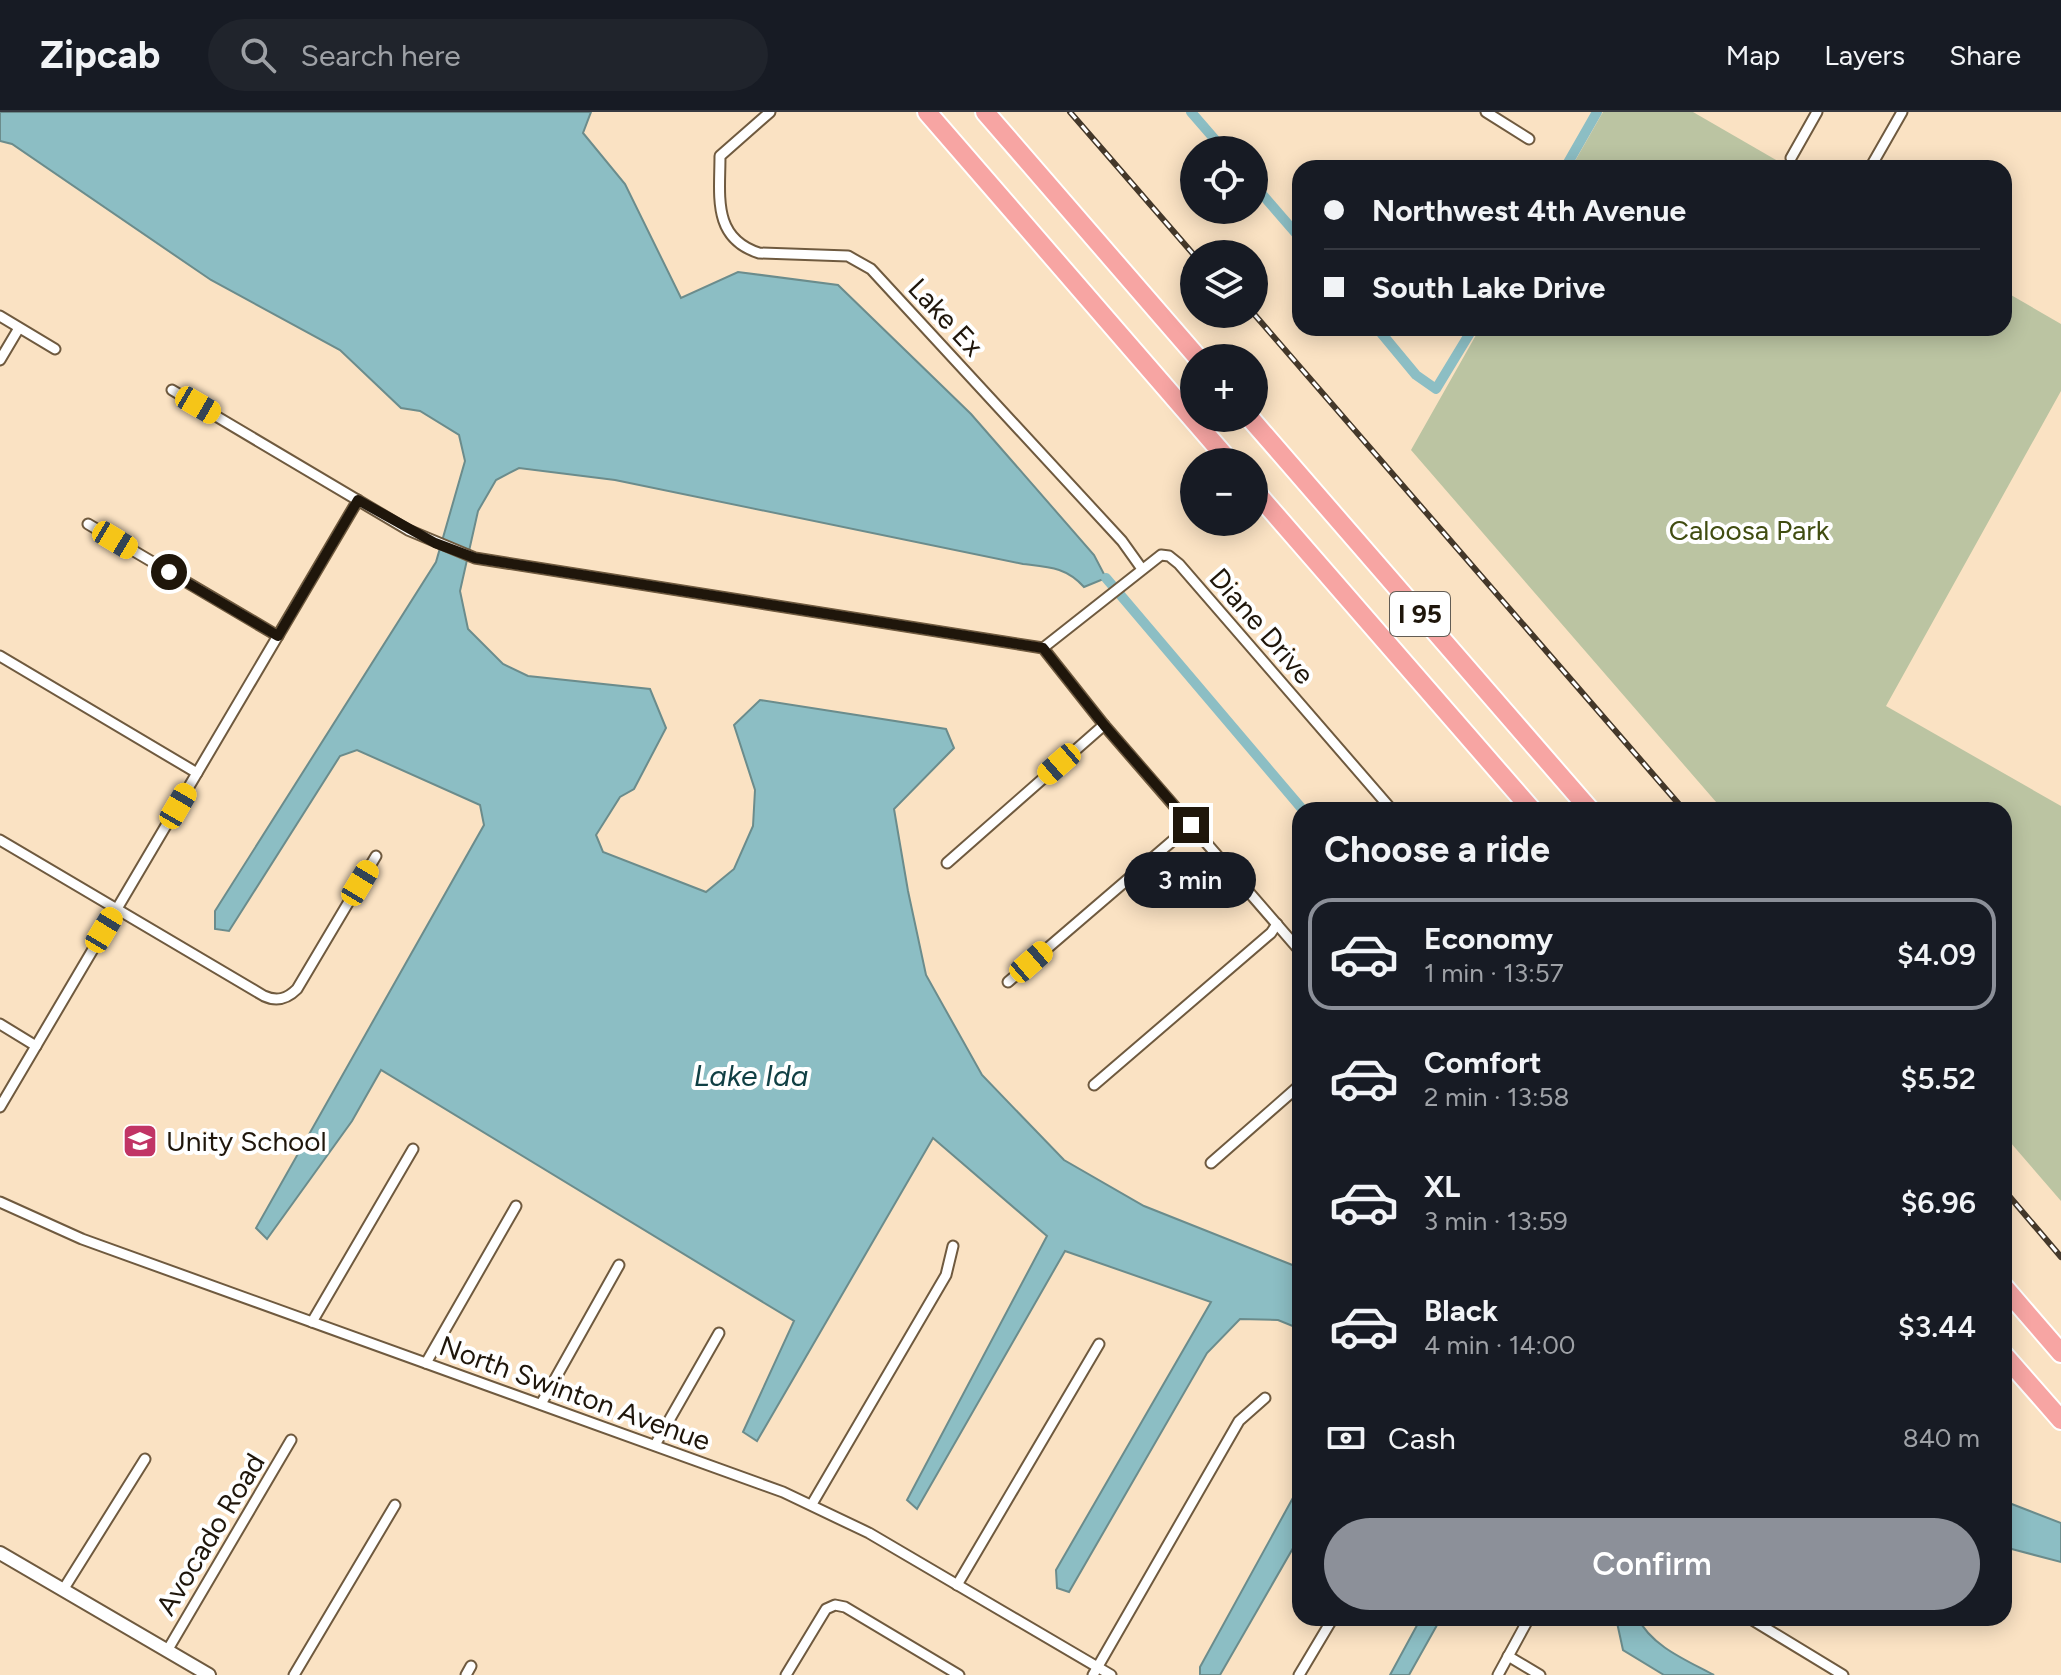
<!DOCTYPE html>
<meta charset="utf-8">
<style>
body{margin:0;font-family:Figtree,sans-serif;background:#20242c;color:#f1f3f6;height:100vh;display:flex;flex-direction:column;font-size:30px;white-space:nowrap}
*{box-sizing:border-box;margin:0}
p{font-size:26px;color:#9ea1a6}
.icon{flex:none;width:44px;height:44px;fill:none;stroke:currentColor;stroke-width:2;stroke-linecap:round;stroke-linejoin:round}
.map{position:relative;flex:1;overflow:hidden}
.side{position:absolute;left:1292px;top:690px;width:720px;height:824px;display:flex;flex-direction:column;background:#171b24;border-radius:24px;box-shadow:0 4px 20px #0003}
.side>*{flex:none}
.banner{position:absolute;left:1292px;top:48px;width:720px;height:176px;border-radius:24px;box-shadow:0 4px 20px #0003;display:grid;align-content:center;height:176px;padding:0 32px;background:#171b24}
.buttons{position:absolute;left:1180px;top:24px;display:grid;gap:16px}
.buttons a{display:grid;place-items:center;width:88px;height:88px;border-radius:50%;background:#171b24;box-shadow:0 4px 20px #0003;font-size:40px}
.end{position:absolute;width:36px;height:36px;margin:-18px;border:10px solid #1f160b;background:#fff;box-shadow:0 0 0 4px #fff}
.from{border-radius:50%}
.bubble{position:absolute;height:56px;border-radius:28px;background:#171b24;box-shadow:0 4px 20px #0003;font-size:26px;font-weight:600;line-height:56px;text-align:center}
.car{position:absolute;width:24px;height:48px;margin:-24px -12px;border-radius:10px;box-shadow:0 0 6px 2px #0007;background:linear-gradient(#f5c518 24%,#345 0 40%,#f5c518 0 76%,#345 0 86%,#f5c518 0)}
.banner b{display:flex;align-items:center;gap:28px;height:76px;font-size:30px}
.banner b+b{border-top:2px solid #363941}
.banner i{width:20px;height:20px;background:#f1f3f6}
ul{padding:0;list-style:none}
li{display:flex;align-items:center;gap:24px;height:112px;margin:0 16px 12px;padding:0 16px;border:4px solid transparent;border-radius:24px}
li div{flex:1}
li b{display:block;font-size:30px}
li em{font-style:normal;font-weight:600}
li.active{border-color:#8c9099}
li>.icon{width:72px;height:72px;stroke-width:1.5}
h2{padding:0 32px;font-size:36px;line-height:96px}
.pay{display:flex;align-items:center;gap:20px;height:88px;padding:0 32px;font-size:30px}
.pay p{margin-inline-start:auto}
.cta{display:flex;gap:16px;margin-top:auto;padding:16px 32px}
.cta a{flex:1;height:92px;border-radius:48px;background:#8c9099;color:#fff;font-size:32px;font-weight:600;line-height:92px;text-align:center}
header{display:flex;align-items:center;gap:48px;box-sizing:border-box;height:112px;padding:0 40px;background:#171b24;border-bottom:2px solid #363941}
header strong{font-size:38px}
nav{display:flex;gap:44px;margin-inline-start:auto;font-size:28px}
.search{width:560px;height:72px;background:#20242c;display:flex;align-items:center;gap:20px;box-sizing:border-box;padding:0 28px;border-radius:44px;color:#9ea1a6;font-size:30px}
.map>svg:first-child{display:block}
</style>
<header>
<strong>Zipcab</strong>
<div class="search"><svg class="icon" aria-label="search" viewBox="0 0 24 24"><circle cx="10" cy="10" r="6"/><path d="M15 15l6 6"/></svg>Search here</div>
<nav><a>Map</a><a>Layers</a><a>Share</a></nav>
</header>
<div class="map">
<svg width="2061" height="1563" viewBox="0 0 2061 1563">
<rect width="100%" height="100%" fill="#fae2c3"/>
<g fill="#bbc4a2">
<polygon points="1603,0 1693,0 1790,56 1571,56"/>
<polygon points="2004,179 2061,212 2061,279 1886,594 2061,694 2061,1089 2004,1023 2004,698 1723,698 1411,338 1480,216 2004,216"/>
</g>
<g fill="#8cbec4" stroke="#6b8c8c" stroke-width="2">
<path d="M0,0H591L583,21L625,72L681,186L738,160L838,173L971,302L1094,443L1106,466L1084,475C1066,455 1049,455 1023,452L615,368L519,356L496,368L478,399L460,479L468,517L503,552L528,564L650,577L666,616L634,677L620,685L596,723L603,740L706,780L734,757L753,714L755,678L734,613L760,588L946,617L954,636L894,697L908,779L926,863L982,963L1064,1048L1144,1094L1300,1156V1217L1278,1208L1240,1207L1207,1241L1069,1480L1057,1476L1056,1458L1211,1190L1065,1139L917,1397L907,1388L1047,1124L933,1026L757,1329L743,1320L794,1209L381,958L352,1009L267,1127L256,1116L484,713L480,693L357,638L340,644L229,819L215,817V799L436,450L465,349L459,323L420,299L401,296L340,238L211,168L12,32L0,29Z"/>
<polygon points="1300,1373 1300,1424 1220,1563 1200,1563 1200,1555"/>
<polygon points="2004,1389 2061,1411 2061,1450 2004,1435"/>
<polygon points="1421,1506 1441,1506 1409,1563 1390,1563"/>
<path d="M1616,1506H1638C1651,1534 1688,1549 1714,1563H1664L1623,1538Z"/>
</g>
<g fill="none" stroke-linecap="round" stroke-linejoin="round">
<g stroke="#8cbec4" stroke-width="10">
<polyline points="1191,0 1224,38"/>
<polyline points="1565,56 1597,0"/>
<polyline points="1254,73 1300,126"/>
<polyline points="1377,216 1416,263 1436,277 1473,216"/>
<polyline points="1106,466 1303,698"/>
</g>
<g stroke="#6f5a3f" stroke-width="13">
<g id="minor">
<path d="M770,0L720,44C720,84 712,126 759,141L848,144L871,157L1122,429L1142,457"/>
<polyline points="1486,0 1529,27"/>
<polyline points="1791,46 1817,0"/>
<polyline points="1870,56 1902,0"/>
<polyline points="0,204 55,237"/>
<polyline points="0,248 19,216"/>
<polyline points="172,278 408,418 475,446 1043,536 1104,613 1300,839"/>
<polyline points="88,412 278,524"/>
<polyline points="1043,536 1161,443 1169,444 1179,452 1392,698"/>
<polyline points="0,544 197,661"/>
<path d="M0,728L264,884C277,890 287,887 297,877L376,744"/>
<polyline points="947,751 1104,613"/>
<polyline points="1008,870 1191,713"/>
<polyline points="0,912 36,934"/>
<polyline points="1094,973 1271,821 1277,812"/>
<polyline points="0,995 358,388"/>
<polyline points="1211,1051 1300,973"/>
<polyline points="0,1090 82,1127 783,1380 869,1421 1111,1563"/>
<polyline points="312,1210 413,1037"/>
<polyline points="426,1251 516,1094"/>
<polyline points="541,1292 619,1153"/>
<polyline points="655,1333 719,1221"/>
<polyline points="812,1392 946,1163 953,1134"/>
<polyline points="957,1473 1099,1232"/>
<polyline points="63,1478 145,1347"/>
<polyline points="1749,1506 1843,1563"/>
<polyline points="167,1539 291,1328"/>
<polyline points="1508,1544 1540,1563"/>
<polyline points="294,1563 395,1393"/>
<polyline points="466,1563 471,1554"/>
<polyline points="786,1563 826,1497 835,1493 845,1495 959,1563"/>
<polyline points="1093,1563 1239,1309 1265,1286"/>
<polyline points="1299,1563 1333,1506"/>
<polyline points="1498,1563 1529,1506"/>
</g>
</g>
<g stroke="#6f5a3f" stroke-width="16">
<polyline id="tertiary" points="0,1441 209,1563"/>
</g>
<g stroke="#fff" stroke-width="22">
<g id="motorway">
<polyline points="927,0 1230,350"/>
<polyline points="985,0 1198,246"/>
<polyline points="1250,306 1590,698"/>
<polyline points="1254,378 1532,698"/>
<polyline points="2004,1175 2061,1241"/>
<polyline points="2004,1243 2061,1308"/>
</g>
</g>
<use href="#minor" stroke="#fff" stroke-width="9"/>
<use href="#tertiary" stroke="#fff" stroke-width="12"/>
<use href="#motorway" stroke="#f7a5a3" stroke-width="18"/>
<g stroke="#44382a" stroke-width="6">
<g id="rail">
<polyline points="1070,0 1194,143"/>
<polyline points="1254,202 1684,698"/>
<polyline points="2004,1078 2061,1145"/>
</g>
</g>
<use href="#rail" stroke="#fff" stroke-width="3" stroke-dasharray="9" stroke-linecap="butt"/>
</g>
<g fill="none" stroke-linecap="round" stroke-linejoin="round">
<polyline stroke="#1f160b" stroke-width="10" points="169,460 278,524 358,388 435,431 475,446 1043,536 1104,613 1191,713"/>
</g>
<defs>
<g id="school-square" transform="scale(1.8)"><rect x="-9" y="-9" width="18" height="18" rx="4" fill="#c13465" stroke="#fff"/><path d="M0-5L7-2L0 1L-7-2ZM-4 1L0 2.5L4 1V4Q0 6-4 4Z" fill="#fff"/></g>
</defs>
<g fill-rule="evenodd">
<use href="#school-square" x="140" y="1029"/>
</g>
<g text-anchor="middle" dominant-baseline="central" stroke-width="8" stroke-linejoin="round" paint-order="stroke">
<rect fill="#fff" stroke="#625c54" stroke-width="2" x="1390" y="480" width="60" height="44" rx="6"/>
<g font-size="26" font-weight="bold" fill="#1f160b">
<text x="1420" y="502">I 95</text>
</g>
<g font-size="28" fill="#1f160b" stroke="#fff">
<text transform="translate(946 205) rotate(47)">Lake Ex</text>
<text transform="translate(1262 514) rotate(49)">Diane Drive</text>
<text transform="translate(575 1281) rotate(20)">North Swinton Avenue</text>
<text transform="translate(210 1422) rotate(-59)">Avocado Road</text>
</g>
<g font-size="28" fill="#414d11" stroke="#fff">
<text x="1749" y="418">Caloosa Park</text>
</g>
<g font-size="28" fill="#1f160b" stroke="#fff" text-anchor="start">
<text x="166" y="1029">Unity School</text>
</g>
<g font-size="30" font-style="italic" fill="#103f44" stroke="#fff">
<text x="751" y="963">Lake Ida</text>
</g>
</g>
</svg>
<div class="buttons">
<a><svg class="icon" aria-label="locate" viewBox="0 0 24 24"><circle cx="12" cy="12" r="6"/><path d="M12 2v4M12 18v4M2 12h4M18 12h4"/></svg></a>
<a><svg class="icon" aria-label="layers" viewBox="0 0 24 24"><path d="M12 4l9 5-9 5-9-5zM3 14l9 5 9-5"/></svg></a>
<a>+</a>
<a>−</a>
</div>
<i class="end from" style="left:169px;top:460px"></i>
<i class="end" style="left:1191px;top:713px"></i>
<div class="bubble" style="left:1124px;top:740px;width:132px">3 min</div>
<i class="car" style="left:198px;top:293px;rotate:120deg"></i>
<i class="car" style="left:115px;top:428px;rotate:121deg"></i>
<i class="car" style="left:1059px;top:652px;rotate:229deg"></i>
<i class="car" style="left:178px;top:694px;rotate:30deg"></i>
<i class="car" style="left:360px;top:771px;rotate:31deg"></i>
<i class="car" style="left:104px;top:818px;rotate:31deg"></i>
<i class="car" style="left:1031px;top:850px;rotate:49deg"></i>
<div class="banner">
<b><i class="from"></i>Northwest 4th Avenue</b>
<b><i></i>South Lake Drive</b>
</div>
<section class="side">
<h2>Choose a ride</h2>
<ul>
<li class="active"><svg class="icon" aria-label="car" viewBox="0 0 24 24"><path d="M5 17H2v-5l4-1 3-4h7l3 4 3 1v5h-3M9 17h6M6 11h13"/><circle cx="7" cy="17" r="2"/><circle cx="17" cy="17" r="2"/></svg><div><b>Economy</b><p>1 min · 13:57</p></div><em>$4.09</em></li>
<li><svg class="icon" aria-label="car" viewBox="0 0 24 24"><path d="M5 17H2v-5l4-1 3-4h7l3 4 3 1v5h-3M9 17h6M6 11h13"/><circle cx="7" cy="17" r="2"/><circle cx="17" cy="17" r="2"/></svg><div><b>Comfort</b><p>2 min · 13:58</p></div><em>$5.52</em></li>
<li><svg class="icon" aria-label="car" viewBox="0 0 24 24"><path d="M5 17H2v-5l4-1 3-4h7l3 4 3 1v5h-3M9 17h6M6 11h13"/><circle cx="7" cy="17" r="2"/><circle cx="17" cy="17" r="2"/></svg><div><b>XL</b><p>3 min · 13:59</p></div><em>$6.96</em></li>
<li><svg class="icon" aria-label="car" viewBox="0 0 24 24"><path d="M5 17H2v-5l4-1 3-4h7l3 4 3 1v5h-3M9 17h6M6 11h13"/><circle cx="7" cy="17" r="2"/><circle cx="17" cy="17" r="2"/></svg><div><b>Black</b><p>4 min · 14:00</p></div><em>$3.44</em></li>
</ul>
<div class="pay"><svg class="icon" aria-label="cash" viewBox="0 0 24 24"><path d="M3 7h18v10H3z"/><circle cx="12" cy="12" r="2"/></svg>Cash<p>840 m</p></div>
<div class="cta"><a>Confirm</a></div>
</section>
</div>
